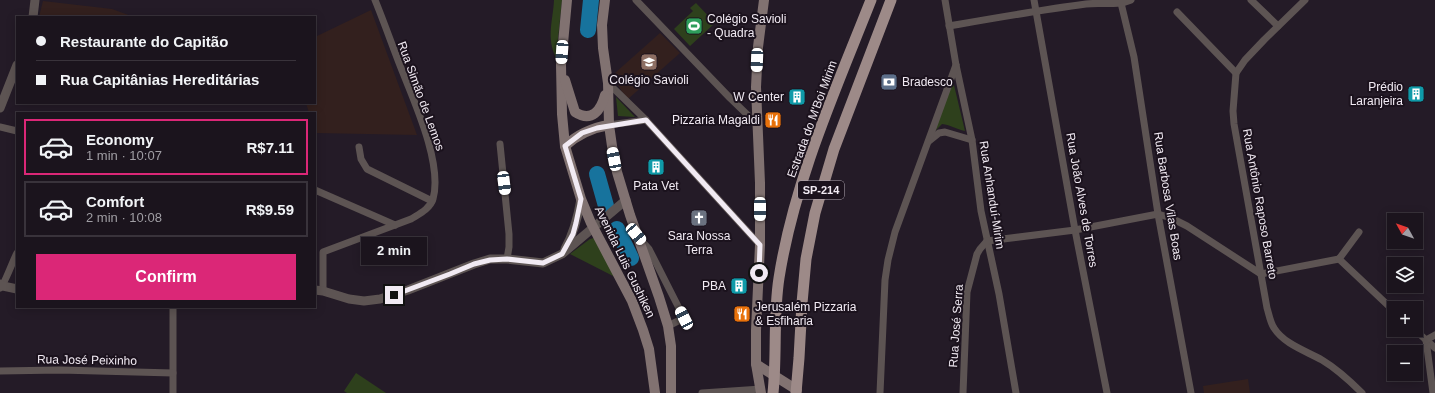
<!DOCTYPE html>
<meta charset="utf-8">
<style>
body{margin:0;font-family:Helvetica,sans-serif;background:#28212a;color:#f1f3f6;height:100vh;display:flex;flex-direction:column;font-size:15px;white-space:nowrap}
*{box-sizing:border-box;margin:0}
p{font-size:13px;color:#a09ea4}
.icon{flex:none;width:22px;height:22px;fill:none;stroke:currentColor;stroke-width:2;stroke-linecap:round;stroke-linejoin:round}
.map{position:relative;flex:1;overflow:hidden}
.sheet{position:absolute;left:16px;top:112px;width:300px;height:196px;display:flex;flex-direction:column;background:#1b141d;border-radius:0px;box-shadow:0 2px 10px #0003,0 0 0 1px #39333b}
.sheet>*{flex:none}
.top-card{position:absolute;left:16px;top:16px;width:300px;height:88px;border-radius:0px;box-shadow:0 2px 10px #0003,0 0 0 1px #39333b;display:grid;align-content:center;height:88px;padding:0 20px;background:#1b141d}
.needle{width:26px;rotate:310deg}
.controls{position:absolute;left:1387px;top:213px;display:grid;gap:8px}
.controls a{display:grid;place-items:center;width:36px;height:36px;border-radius:0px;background:#1b141d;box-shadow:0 2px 10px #0003,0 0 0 1px #39333b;font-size:20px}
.end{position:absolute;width:18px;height:18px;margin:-9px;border:5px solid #f1eaf3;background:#111;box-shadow:0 0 0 2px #111}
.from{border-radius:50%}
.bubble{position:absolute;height:28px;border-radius:0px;background:#1b141d;box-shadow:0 2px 10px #0003,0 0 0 1px #39333b;font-size:13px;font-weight:800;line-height:28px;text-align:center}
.car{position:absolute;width:12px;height:24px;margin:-12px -6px;border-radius:5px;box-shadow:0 0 3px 1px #0007;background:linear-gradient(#fff 24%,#345 0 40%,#fff 0 76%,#345 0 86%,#fff 0)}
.top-card b{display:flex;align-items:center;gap:14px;height:38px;font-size:15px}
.top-card b+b{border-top:1px solid #39333b}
.top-card i{width:10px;height:10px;background:#f1f3f6}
ul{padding:7px 0 0;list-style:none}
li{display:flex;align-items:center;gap:12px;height:56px;margin:0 8px 6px;padding:0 12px;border:2px solid #39333b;border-radius:0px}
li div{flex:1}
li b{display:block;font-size:15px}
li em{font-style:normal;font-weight:800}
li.selected{border-color:#db2777}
li>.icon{width:36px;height:36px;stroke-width:1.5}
.cta{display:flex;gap:8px;margin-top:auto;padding:8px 20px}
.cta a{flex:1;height:46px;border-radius:0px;background:#db2777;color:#fff;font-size:16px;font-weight:800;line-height:46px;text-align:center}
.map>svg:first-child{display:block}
</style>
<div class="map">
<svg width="1435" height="393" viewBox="0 0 1435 393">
<rect width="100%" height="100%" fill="#241b27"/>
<g fill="#33201e">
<polygon points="43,1 112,9 134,17 39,17"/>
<polygon points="371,10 417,135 315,133 315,113 309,113 306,103 315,103 315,37"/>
<polygon points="660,33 680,53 628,99 622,92 616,81 615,73"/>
<polygon points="1248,379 1250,393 1204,393 1203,386"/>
</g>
<g fill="#2e401c">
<path d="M554,0H562L556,58C546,37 553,21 554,0Z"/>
<polygon points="696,3 715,23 690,46 674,29 693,11 690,8"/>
<path d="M953,81L965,131C956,129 951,125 942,124L934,132Z"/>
<polygon points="616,97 635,117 618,116"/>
<polygon points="594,238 615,277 570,254 590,239"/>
<polygon points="356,373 386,393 347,393 344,391"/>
</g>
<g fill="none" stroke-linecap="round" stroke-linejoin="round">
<g stroke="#17739d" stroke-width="16">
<polyline points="588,30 591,0"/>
<polyline points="597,174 606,206"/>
<polyline points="617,229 631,258"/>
</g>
<g stroke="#5d5453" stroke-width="7">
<polyline points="636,0 730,98 757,124"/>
<polyline points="945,0 956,65 972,140 981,211 999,294 1016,393"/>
<polyline points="1034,0 1075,230 1107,393"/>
<polyline points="1251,0 1278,26"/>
<path d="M1305,0L1264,40L1245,60L1236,73L1233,111L1234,124L1267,308C1269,314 1270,322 1274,328C1284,344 1306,351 1322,360C1337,369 1350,381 1362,393"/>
<polyline points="1121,3 1134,57 1158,214 1191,393"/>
<polyline points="1177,12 1236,73"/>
<path d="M949,26C995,18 1040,10 1086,4C1100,2 1118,6 1131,0"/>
<polyline points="608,83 646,120 760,245"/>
<polyline points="609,125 646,120"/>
<polyline points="0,127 17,131"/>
<polyline points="929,141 939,133 945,132 972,140"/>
<polyline points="500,144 509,234 509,247 507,259"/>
<polyline points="359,147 361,159 367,169 432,201"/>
<polyline points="315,190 395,225"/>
<polyline points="641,240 649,249 684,318 668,326"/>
<polyline points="987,241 1075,230 1158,214 1171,218 1187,226 1261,274 1339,259"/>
<polyline points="1339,259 1394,311"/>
<polyline points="1339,259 1359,232"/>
<path d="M0,288C4,286 13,260 17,253"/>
<path d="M323,291V252L411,219C419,214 430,209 433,199C443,164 414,101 401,68C392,45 384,22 375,0"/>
<polyline points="173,307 173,393"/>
<polyline points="1415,330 1435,348"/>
<polyline points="1426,340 1433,393"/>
<polyline points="1426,340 1435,335"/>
<polyline points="0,371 60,370 173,373"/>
<polyline points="702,393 761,389"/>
<polyline points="880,393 885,280 888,260 895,232 956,65"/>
<polyline points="963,393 967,292 977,254 980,249 987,241"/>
</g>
<g stroke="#5d5453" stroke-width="9">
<polyline points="33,17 35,0"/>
<polyline points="0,108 17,65"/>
<path d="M565,249C574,233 578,217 581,199"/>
<polyline points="0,284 3,286 17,289"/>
<polyline points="315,290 323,291 349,299 364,301 380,299 408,290 474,264 490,259 507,259 543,263 562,254 626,200"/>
</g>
<g stroke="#817271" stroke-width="10">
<polyline points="567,0 561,65 562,114 565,146 581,199 591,223 632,301 643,330 649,349 655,393"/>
<polyline points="605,0 602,25 603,48 608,83 609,125 612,146 617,172 630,215 659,297 668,326 671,346 671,393"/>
<path d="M565,80L575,112C592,123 601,110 605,95"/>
<path d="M565,146C578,134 591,128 609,125"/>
<polyline points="756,364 797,390"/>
<polyline points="761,393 756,364 756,330 760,245 760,183 756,87 758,47 764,0"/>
</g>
<g stroke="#9d8a88" stroke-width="11">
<path d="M773,393C777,355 773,316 779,278C794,182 835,91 871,0"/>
<polyline points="796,393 799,358 802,303 806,259 815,213 834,149 891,0"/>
</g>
</g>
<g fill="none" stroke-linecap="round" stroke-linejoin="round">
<polyline stroke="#f1eaf3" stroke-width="5" points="394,295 450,274 474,264 490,260 507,259 543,263 562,254 573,234 576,223 581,199 565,146 582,133 597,128 646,120 760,245 759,273"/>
</g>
<defs>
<g id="stadium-square" transform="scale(0.9)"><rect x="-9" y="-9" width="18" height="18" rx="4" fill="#2e9e5b" stroke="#1b121d"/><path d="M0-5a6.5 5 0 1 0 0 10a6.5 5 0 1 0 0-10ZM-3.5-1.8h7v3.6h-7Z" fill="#fff"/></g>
<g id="school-square" transform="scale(0.9)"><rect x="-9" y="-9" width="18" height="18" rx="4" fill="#8d6e63" stroke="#1b121d"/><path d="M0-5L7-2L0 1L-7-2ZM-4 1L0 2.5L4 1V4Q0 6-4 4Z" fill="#fff"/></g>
<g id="bank-square" transform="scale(0.9)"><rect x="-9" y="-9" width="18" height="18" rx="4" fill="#5c6f8a" stroke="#1b121d"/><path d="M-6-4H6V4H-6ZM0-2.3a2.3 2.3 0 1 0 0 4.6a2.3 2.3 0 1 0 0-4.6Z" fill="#fff"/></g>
<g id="building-square" transform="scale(0.9)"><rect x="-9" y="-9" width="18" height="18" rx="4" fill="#0f9aa8" stroke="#1b121d"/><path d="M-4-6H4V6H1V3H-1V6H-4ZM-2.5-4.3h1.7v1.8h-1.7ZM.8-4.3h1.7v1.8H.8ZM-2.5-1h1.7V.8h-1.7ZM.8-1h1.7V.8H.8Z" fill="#fff"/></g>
<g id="restaurant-square" transform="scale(0.9)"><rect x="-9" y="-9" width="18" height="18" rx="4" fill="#e8710a" stroke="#1b121d"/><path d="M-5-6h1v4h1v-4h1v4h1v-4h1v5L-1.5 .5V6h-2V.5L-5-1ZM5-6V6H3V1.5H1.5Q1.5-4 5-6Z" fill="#fff"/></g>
<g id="church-square" transform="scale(0.9)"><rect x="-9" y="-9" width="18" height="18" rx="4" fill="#6b7280" stroke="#1b121d"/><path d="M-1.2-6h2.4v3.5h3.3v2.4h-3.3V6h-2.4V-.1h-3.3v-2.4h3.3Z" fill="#fff"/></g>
</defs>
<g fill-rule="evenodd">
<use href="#stadium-square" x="694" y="26"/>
<use href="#school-square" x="649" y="62"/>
<use href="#bank-square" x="889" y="82"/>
<use href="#building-square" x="1416" y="94"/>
<use href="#building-square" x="797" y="97"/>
<use href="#restaurant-square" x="773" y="120"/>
<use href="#building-square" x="656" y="167"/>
<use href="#church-square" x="699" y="218"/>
<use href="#building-square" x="739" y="286"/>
<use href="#restaurant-square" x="742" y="314"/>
</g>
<g text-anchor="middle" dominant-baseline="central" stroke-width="4" stroke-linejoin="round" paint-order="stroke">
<rect fill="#1b121d" stroke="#b1a9b3" stroke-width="1" x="798" y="181" width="46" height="18" rx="3"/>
<g font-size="11" font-weight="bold" fill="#f1eaf3">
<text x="821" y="190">SP-214</text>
</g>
<g font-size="12" fill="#f1eaf3" stroke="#1b121d" text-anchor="end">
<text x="707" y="19" text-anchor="start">Colégio Savioli<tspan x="707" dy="14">- Quadra</tspan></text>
<text x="649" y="80" text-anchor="middle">Colégio Savioli</text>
<text x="902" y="82" text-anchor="start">Bradesco</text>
<text x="1403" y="87">Prédio<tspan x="1403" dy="14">Laranjeira</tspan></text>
<text x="784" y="97">W Center</text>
<text x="760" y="120">Pizzaria Magaldi</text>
<text x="656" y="186" text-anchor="middle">Pata Vet</text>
<text x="699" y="236" text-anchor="middle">Sara Nossa<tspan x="699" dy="14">Terra</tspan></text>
<text x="726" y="286">PBA</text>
<text x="755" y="307" text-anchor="start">Jerusalém Pizzaria<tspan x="755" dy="14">&amp; Esfiharia</tspan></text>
</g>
<g font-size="12" fill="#f1eaf3" stroke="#1b121d">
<text transform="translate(421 96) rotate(70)">Rua Simão de Lemos</text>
<text transform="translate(812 119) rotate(-70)">Estrada do M'Boi Mirim</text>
<text transform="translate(992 195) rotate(81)">Rua Anhanduí-Mirim</text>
<text transform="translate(1168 196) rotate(81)">Rua Barbosa Vilas Boas</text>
<text transform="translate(1082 200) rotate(80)">Rua João Alves de Torres</text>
<text transform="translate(1260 204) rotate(80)">Rua Antônio Raposo Barreto</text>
<text transform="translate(625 262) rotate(64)">Avenida Luis Gushiken</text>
<text transform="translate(956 326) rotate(-86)">Rua José Serra</text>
<text transform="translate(87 360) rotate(1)">Rua José Peixinho</text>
</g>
</g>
</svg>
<div class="controls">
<a><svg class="needle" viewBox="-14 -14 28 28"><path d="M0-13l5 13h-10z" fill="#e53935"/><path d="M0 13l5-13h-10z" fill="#a09ea4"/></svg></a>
<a><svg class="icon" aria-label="layers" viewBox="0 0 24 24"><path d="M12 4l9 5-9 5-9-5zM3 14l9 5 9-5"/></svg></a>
<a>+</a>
<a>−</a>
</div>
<i class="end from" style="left:759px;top:273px"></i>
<i class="end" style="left:394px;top:295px"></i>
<div class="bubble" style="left:361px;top:237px;width:66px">2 min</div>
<i class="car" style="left:562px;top:52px;rotate:184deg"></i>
<i class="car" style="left:757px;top:60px;rotate:182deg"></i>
<i class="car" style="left:614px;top:159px;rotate:349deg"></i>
<i class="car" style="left:504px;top:183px;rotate:173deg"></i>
<i class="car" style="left:760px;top:209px;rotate:180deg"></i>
<i class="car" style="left:636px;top:234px;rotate:140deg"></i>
<i class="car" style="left:684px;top:318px;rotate:333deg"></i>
<div class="top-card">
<b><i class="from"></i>Restaurante do Capitão</b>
<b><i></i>Rua Capitânias Hereditárias</b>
</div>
<section class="sheet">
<ul>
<li class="selected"><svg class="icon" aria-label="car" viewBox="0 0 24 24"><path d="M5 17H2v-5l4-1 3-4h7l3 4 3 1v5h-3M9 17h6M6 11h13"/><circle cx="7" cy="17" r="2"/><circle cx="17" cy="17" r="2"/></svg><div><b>Economy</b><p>1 min · 10:07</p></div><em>R$7.11</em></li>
<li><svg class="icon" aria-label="car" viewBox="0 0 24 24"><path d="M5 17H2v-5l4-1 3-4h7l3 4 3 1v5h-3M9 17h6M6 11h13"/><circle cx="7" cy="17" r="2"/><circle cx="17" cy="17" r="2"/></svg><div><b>Comfort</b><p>2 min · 10:08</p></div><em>R$9.59</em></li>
</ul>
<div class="cta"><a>Confirm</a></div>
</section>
</div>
